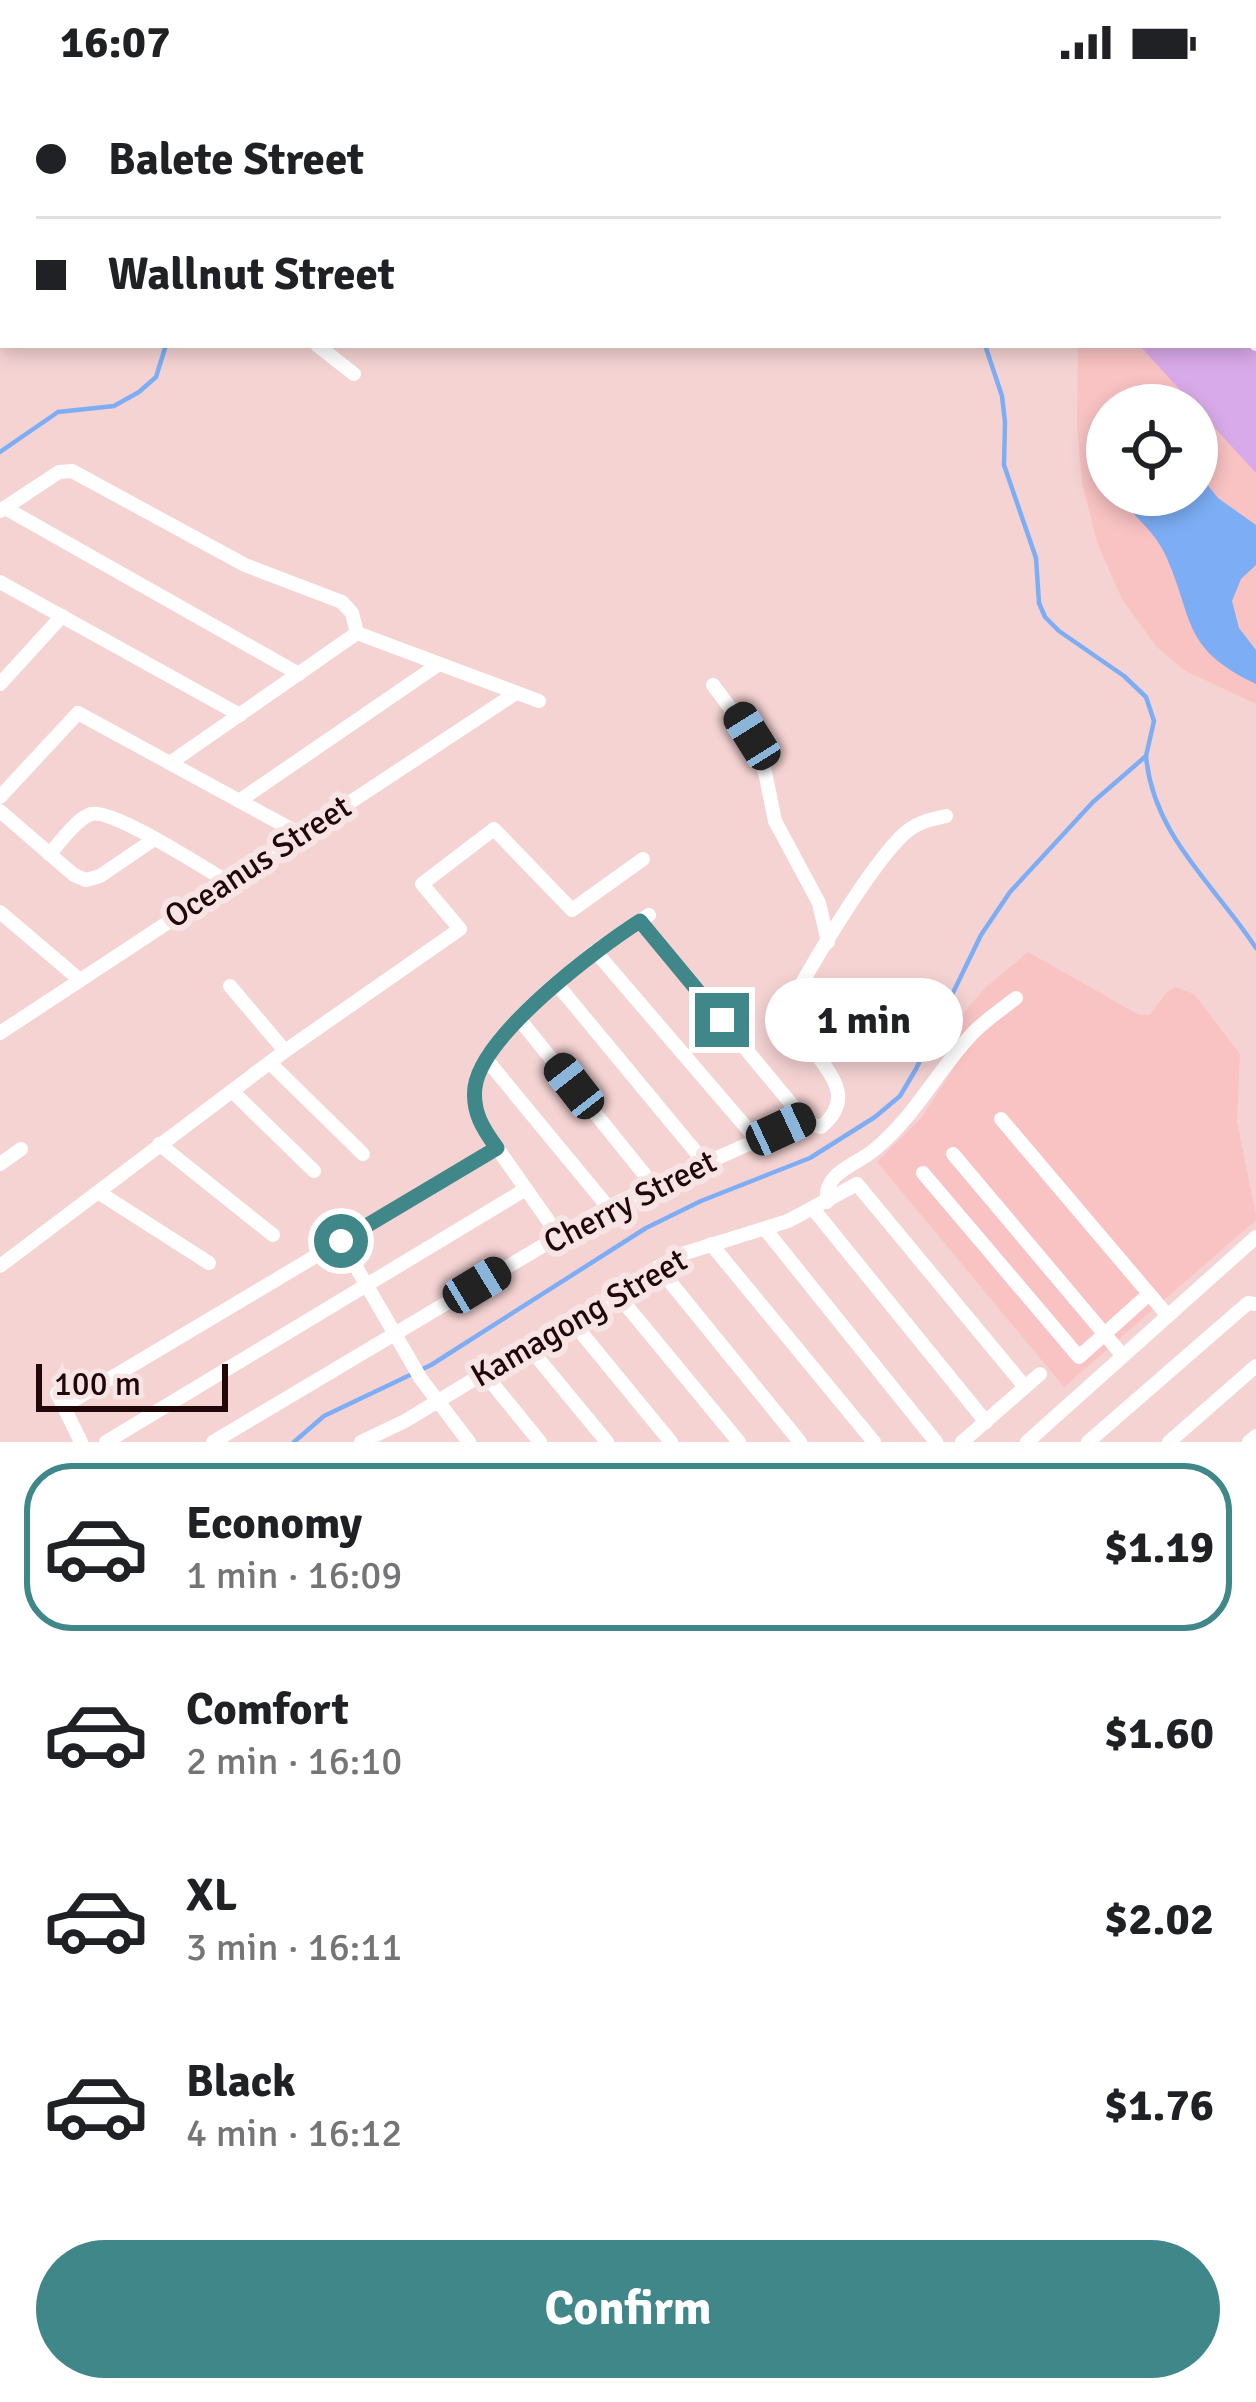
<!DOCTYPE html>
<meta charset="utf-8">
<style>
body{margin:0;font-family:Signika,sans-serif;background:#f2f2f2;color:#202124;height:100vh;display:flex;flex-direction:column;font-size:45px;white-space:nowrap}
*{box-sizing:border-box;margin:0}
p{font-size:39px;color:#757577}
.icon{flex:none;width:66px;height:66px;fill:none;stroke:currentColor;stroke-width:2;stroke-linecap:round;stroke-linejoin:round}
.map{position:relative;height:1358px;overflow:hidden}
.drawer{display:flex;flex-direction:column;background:#fff;flex:1}
.drawer>*{flex:none}
.hud{position:absolute;left:0px;top:0px;width:1257px;height:264px;box-shadow:0 6px 18px #0003;display:grid;align-content:center;height:264px;padding:0 36px;background:#fff}
.tools{position:absolute;left:1086px;top:300px;display:grid;gap:24px}
.tools a{display:grid;place-items:center;width:132px;height:132px;border-radius:50%;background:#fff;box-shadow:0 6px 18px #0003;font-size:60px}
.scale{position:absolute;left:36px;bottom:30px;width:192px;box-sizing:border-box;padding-left:12px;border:6px solid #220709;border-top:0;font-size:33px;line-height:42px;white-space:nowrap;color:#220709;-webkit-text-stroke:9px #f7e5e5;paint-order:stroke}
.end{position:absolute;width:54px;height:54px;margin:-27px;border:15px solid #3f8789;background:#fff;box-shadow:0 0 0 6px #fff}
.from{border-radius:50%}
.bubble{position:absolute;height:84px;border-radius:42px;background:#fff;box-shadow:0 6px 18px #0003;font-size:39px;font-weight:700;line-height:84px;text-align:center}
.car{position:absolute;width:36px;height:72px;margin:-36px -18px;border-radius:15px;box-shadow:0 0 9px 3px #0007;background:linear-gradient(#222 24%,#8ab4d8 0 40%,#222 0 76%,#8ab4d8 0 86%,#222 0)}
.hud b{display:flex;align-items:center;gap:42px;height:114px;font-size:45px}
.hud b+b{border-top:3px solid #e0e0e0}
.hud i{width:30px;height:30px;background:#202124}
ul{padding:21px 0 0;list-style:none}
li{display:flex;align-items:center;gap:36px;height:168px;margin:0 24px 18px;padding:0 12px;border:6px solid transparent;border-radius:48px}
li div{flex:1}
li b{display:block;font-size:45px}
li em{font-style:normal;font-weight:700}
li.on{border-color:#3f8789}
li>.icon{width:108px;height:108px;stroke-width:1.5}
.button{display:flex;gap:24px;margin-top:auto;padding:24px 36px}
.button a{flex:1;height:138px;border-radius:72px;background:#3f8789;color:#fff;font-size:48px;font-weight:700;line-height:138px;text-align:center}
.status{display:flex;justify-content:space-between;align-items:center;height:84px;padding:0 60px;background:#fff;direction:ltr}
.status svg{height:33px;fill:currentColor}
.map>svg:first-child{display:block}
</style>
<div class="status"><b>16:07</b><svg viewBox="0 0 49 12"><path d="M0 12V9h3v3zM5 12V6h3v6zM10 12V3h3v9zM15 12V0h3v12zM26 1h20v11H26zM47 4h2v5h-2z"/></svg></div>
<div class="map">
<svg width="1256" height="1358" viewBox="0 0 1256 1358">
<rect width="100%" height="100%" fill="#f5d3d3"/>
<g fill="#f9c2c3" fill-rule="evenodd">
<path d="M1256,145V620L1184,586L1156,562L1122,515L1097,458L1082,398L1077,340L1078,261H1254ZM1107,321H1197V411H1107Z"/>
<polygon points="1028,868 1139,931 1150,931 1165,910 1175,903 1194,910 1240,970 1237,1038 1256,1131 1256,1136 1064,1303 877,1078 922,1033 955,982 940,964 961,932 984,905"/>
</g>
<polygon fill="#d9aae9" points="1139,261 1250,261 1256,267 1256,389"/>
<path fill="#7daef5" d="M1197,388L1218,414L1256,441V481L1241,495L1232,517L1239,544L1256,566V600C1179,563 1195,534 1164,468C1153,446 1131,429 1116,411H1197Z"/>
<g fill="none" stroke-linecap="round" stroke-linejoin="round">
<g stroke="#7daef5" stroke-width="4.5">
<polyline points="267,0 268,3"/>
<polyline points="911,0 912,3"/>
<polyline points="0,368 58,328 114,322 139,308 156,293 166,261"/>
<path d="M1146,672C1153,752 1215,801 1256,864"/>
<polyline points="294,1358 324,1332 431,1281 646,1144 701,1117 810,1074 875,1033 900,1012 916,985 981,851 1010,808 1093,718 1146,672 1154,637 1146,613 1124,592 1059,547 1045,533 1039,519 1036,474 1004,381 1005,338 1002,312 985,261"/>
</g>
<g stroke="#fff" stroke-width="14">
<polyline points="158,0 161,3"/>
<polyline points="201,0 204,3"/>
<polyline points="4,3 29,0"/>
<polyline points="236,3 237,0"/>
<polyline points="0,66 3,66"/>
<polyline points="0,85 3,101"/>
<polyline points="1254,154 1256,152"/>
<polyline points="0,180 3,185"/>
<polyline points="0,253 3,250"/>
<polyline points="1254,257 1256,260"/>
<polyline points="317,261 354,290"/>
<polyline points="5,424 299,590"/>
<polyline points="0,427 59,388 72,387 245,481 342,518 352,529 357,549"/>
<polyline points="0,498 240,631"/>
<polyline points="357,549 539,617"/>
<polyline points="0,600 62,532"/>
<polyline points="713,601 752,653 765,688 775,737 819,819 828,858"/>
<polyline points="170,679 357,549"/>
<polyline points="0,713 78,629 300,750"/>
<polyline points="239,717 439,580"/>
<polyline points="0,727 74,791 86,796 100,792 153,756"/>
<path d="M49,770C60,759 76,735 91,730C113,724 205,785 228,798"/>
<polyline points="0,828 80,896"/>
<path d="M640,837L807,1039L821,1043C876,997 780,965 797,908C817,872 879,767 910,745C921,737 933,735 946,732"/>
<polyline points="595,867 757,1056"/>
<polyline points="556,899 705,1079"/>
<polyline points="230,902 285,967"/>
<polyline points="520,936 653,1101"/>
<polyline points="0,949 516,609"/>
<polyline points="486,975 608,1123"/>
<polyline points="270,979 363,1070"/>
<polyline points="232,1007 314,1087"/>
<polyline points="1001,1035 1168,1232"/>
<polyline points="159,1060 273,1151"/>
<polyline points="953,1070 1123,1272"/>
<polyline points="0,1080 21,1065"/>
<polyline points="923,1089 1079,1273 1149,1210"/>
<polyline points="98,1108 209,1179"/>
<path d="M827,1118C823,1088 855,1082 874,1066C914,1034 937,987 972,950C985,936 1001,926 1016,914"/>
<polyline points="814,1126 986,1338"/>
<polyline points="765,1145 936,1358"/>
<path d="M559,1152L483,1044C475,1027 471,1008 478,990C499,937 601,860 649,831"/>
<polyline points="341,1157 421,1295 469,1358"/>
<polyline points="711,1160 874,1358"/>
<polyline points="0,1182 285,967 460,845 422,800 494,745 572,826 643,775"/>
<polyline points="658,1183 800,1358"/>
<polyline points="616,1209 739,1358"/>
<polyline points="570,1235 671,1358"/>
<polyline points="527,1261 607,1358"/>
<polyline points="483,1288 540,1358"/>
<polyline points="57,1309 81,1358"/>
<polyline points="64,1322 497,1064"/>
<polyline points="106,1358 526,1105"/>
<polyline points="213,1358 608,1123 804,1035"/>
<polyline points="361,1358 405,1337 682,1170 788,1137 857,1100 1025,1303"/>
<polyline points="962,1358 1040,1290"/>
<polyline points="1027,1358 1256,1153"/>
<polyline points="1088,1358 1248,1219 1256,1220"/>
<polyline points="1169,1358 1256,1282"/>
<polyline points="1249,1358 1256,1352"/>
</g>
</g>
<g fill="none" stroke-linecap="round" stroke-linejoin="round">
<path stroke="#3f8789" stroke-width="15" d="M341,1157L497,1064C483,1045 472,1028 475,1003C482,951 596,865 640,837L722,936"/>
</g>
<g text-anchor="middle" dominant-baseline="central" stroke-width="12" stroke-linejoin="round" paint-order="stroke">
<g font-size="33" fill="#220709" stroke="#f7e5e5">
<text transform="translate(258 778) rotate(-33)">Oceanus Street</text>
<text transform="translate(630 1118) rotate(-27)">Cherry Street</text>
<text transform="translate(579 1234) rotate(-30)">Kamagong Street</text>
</g>
</g>
</svg>
<div class="tools">
<a><svg class="icon" aria-label="locate" viewBox="0 0 24 24"><circle cx="12" cy="12" r="6"/><path d="M12 2v4M12 18v4M2 12h4M18 12h4"/></svg></a>
</div>
<div class="scale">100 m</div>
<i class="end from" style="left:341px;top:1157px"></i>
<i class="end" style="left:722px;top:936px"></i>
<div class="bubble" style="left:765px;top:894px;width:198px">1 min</div>
<i class="car" style="left:752px;top:652px;rotate:328deg"></i>
<i class="car" style="left:574px;top:1002px;rotate:322deg"></i>
<i class="car" style="left:781px;top:1045px;rotate:65deg"></i>
<i class="car" style="left:477px;top:1201px;rotate:59deg"></i>
<div class="hud">
<b><i class="from"></i>Balete Street</b>
<b><i></i>Wallnut Street</b>
</div>
</div>
<section class="drawer">
<ul>
<li class="on"><svg class="icon" aria-label="car" viewBox="0 0 24 24"><path d="M5 17H2v-5l4-1 3-4h7l3 4 3 1v5h-3M9 17h6M6 11h13"/><circle cx="7" cy="17" r="2"/><circle cx="17" cy="17" r="2"/></svg><div><b>Economy</b><p>1 min · 16:09</p></div><em>$1.19</em></li>
<li><svg class="icon" aria-label="car" viewBox="0 0 24 24"><path d="M5 17H2v-5l4-1 3-4h7l3 4 3 1v5h-3M9 17h6M6 11h13"/><circle cx="7" cy="17" r="2"/><circle cx="17" cy="17" r="2"/></svg><div><b>Comfort</b><p>2 min · 16:10</p></div><em>$1.60</em></li>
<li><svg class="icon" aria-label="car" viewBox="0 0 24 24"><path d="M5 17H2v-5l4-1 3-4h7l3 4 3 1v5h-3M9 17h6M6 11h13"/><circle cx="7" cy="17" r="2"/><circle cx="17" cy="17" r="2"/></svg><div><b>XL</b><p>3 min · 16:11</p></div><em>$2.02</em></li>
<li><svg class="icon" aria-label="car" viewBox="0 0 24 24"><path d="M5 17H2v-5l4-1 3-4h7l3 4 3 1v5h-3M9 17h6M6 11h13"/><circle cx="7" cy="17" r="2"/><circle cx="17" cy="17" r="2"/></svg><div><b>Black</b><p>4 min · 16:12</p></div><em>$1.76</em></li>
</ul>
<div class="button"><a>Confirm</a></div>
</section>
